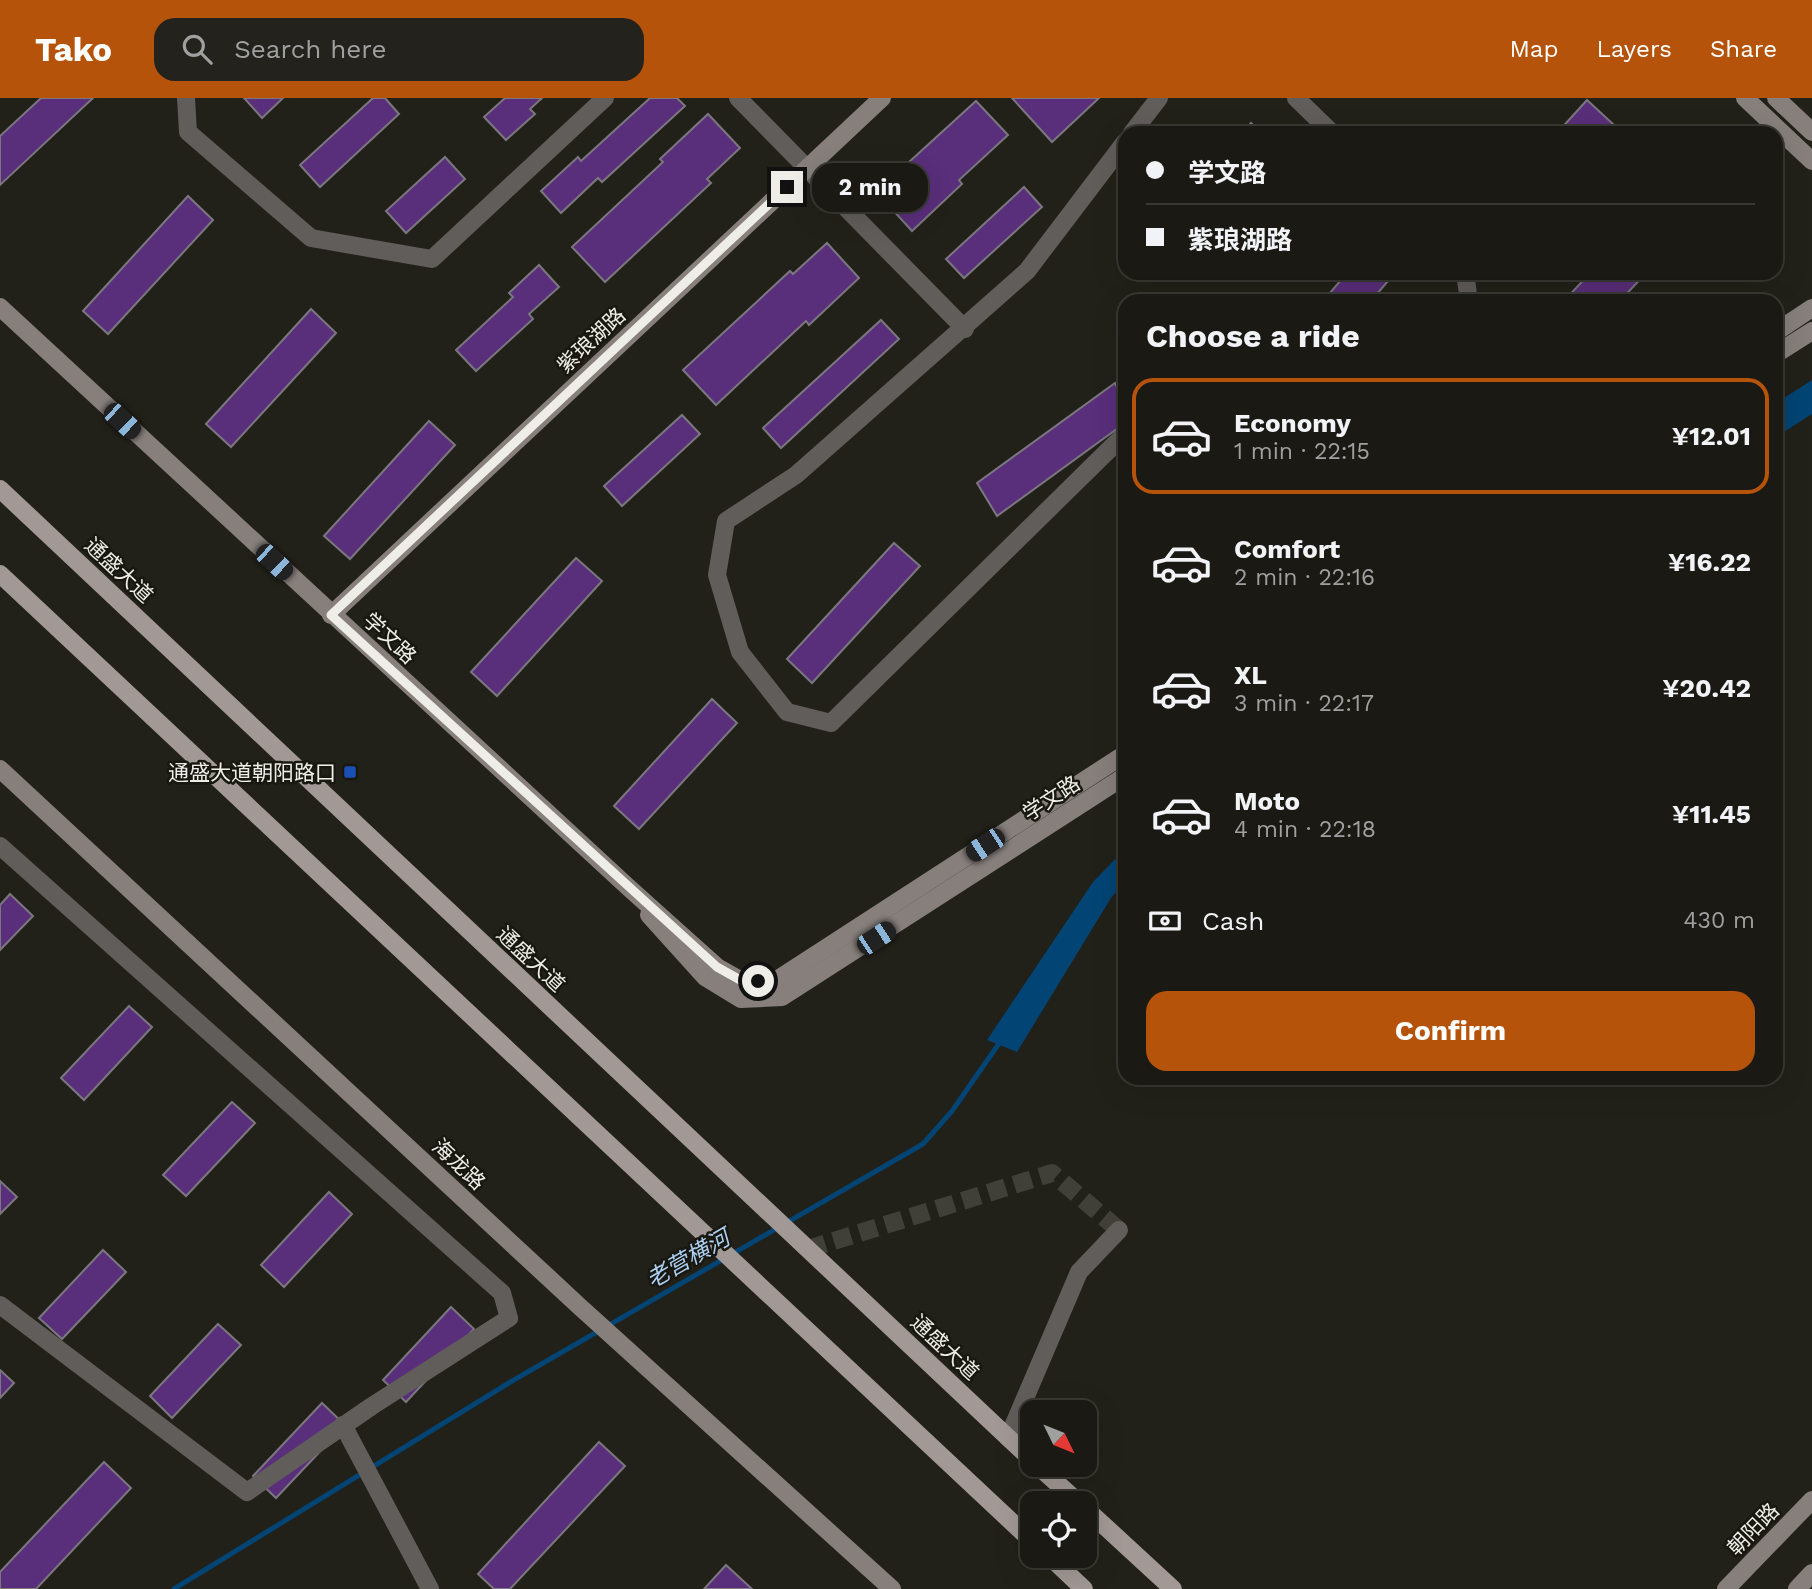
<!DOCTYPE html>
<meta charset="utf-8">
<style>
body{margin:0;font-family:"Work Sans","Noto Sans SC",sans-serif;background:#23221c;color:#f1f3f6;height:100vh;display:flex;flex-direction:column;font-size:26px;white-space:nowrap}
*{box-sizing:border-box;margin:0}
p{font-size:23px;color:#9fa0a0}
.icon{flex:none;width:38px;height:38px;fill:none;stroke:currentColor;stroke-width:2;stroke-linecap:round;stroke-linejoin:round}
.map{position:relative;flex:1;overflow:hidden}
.details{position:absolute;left:1118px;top:196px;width:665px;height:791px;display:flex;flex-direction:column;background:#1a1913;border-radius:21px;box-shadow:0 7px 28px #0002,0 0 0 2px #383833}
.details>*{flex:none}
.banner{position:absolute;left:1118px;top:28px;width:665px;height:154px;border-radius:21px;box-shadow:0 7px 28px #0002,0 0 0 2px #383833;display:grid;align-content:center;height:154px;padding:0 28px;background:#1a1913}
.needle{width:46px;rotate:133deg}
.tools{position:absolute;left:1020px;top:1302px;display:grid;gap:14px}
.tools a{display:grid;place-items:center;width:77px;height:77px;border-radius:14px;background:#1a1913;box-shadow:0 7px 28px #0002,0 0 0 2px #383833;font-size:35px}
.end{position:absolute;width:32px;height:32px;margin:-16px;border:9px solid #eeede8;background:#111;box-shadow:0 0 0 4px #111}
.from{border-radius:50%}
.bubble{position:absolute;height:49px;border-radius:21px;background:#1a1913;box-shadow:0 7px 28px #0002,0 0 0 2px #383833;font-size:23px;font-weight:700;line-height:49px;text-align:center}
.car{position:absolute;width:21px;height:42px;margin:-21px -10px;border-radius:9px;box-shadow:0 0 5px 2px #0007;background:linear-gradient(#222 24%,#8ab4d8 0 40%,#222 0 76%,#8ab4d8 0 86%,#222 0)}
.banner b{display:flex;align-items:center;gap:24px;height:66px;font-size:26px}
.banner b+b{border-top:2px solid #383833}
.banner i{width:18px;height:18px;background:#f1f3f6}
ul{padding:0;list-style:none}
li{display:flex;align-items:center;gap:21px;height:116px;margin:0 14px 10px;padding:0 14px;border:4px solid transparent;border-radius:21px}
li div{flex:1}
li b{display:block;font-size:26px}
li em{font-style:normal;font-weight:700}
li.on{border-color:#b45309}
li>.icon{width:63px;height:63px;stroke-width:1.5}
h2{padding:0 28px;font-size:32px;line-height:84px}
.pay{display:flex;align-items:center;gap:18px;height:77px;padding:0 28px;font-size:26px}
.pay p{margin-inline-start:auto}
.action{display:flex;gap:14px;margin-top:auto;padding:14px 28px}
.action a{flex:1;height:80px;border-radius:21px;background:#b45309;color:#fff;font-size:28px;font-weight:700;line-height:80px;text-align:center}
header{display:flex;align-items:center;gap:42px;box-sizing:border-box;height:98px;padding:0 35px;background:#b45309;color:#fff}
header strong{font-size:33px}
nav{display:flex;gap:38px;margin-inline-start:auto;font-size:24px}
.search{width:490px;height:63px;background:#23221c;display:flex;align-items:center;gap:18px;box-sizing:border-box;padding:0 24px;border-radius:21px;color:#9fa0a0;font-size:26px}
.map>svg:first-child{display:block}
</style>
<header>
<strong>Tako</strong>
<div class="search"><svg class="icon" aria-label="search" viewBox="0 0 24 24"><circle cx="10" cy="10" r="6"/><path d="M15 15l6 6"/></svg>Search here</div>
<nav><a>Map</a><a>Layers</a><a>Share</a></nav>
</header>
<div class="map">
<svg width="1812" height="1491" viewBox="0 0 1812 1491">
<rect width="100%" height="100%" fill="#222119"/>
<g fill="#024474">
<polygon points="1812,282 1812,316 1776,339 1776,305"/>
<polygon points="1125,751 1125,784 1111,800 1017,954 987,942 1093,784"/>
</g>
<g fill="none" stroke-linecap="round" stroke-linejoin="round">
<polyline stroke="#024474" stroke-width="5" points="174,1491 512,1283 923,1046 952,1013 1000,944"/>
</g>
<g fill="#592e7a" stroke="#7b777f" stroke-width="2">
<polygon points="41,0 93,0 0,87 0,38"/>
<polygon points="244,0 283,0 262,20"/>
<polygon points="373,0 385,0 399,16 320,89 300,67"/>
<polygon points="505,0 542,0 530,11 535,16 506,42 484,19"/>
<polygon points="650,0 677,0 685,8 602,84 598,80 561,115 541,93 578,59 581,63"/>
<polygon points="1012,0 1099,0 1052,44"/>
<polygon points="1587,2 1613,26 1605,35 1557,35"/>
<polygon points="976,3 1008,37 959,82 962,86 912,133 880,98 913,68 909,64"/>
<polygon points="708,16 740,50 707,81 711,85 605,184 572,149 663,64 660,61"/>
<polygon points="1251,25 1262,35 1243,35"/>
<polygon points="445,59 465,81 406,135 386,113"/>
<polygon points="1024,89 1042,109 964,180 946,161"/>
<polygon points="188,98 213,122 108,236 83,213"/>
<polygon points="827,145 859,180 809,227 806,223 716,307 683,272 790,173 793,176"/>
<polygon points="539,167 559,189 529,216 533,221 476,273 456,252 513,199 509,195"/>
<polygon points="1347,175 1393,175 1394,176 1371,203 1323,203"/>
<polygon points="1590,175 1646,175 1620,203 1564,203"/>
<polygon points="311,211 336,235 231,349 206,326"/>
<polygon points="881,222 899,241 781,350 763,330"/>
<polygon points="1115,285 1125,305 1125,325 997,418 977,385"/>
<polygon points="682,317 700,336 622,408 604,388"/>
<polygon points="429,323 455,347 350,461 324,438"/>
<polygon points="894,445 920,468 812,585 787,561"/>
<polygon points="576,460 602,483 497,598 471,574"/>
<polygon points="712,601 737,625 639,731 614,708"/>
<polygon points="10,796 33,818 0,852 0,807"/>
<polygon points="129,908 152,929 84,1002 61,980"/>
<polygon points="232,1004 255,1025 186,1098 163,1077"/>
<polygon points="0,1083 17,1099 0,1116"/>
<polygon points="329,1094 352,1116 284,1189 261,1167"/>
<polygon points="103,1152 126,1174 62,1241 39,1220"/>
<polygon points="451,1209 474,1231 406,1304 383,1282"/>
<polygon points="218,1226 241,1247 172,1320 150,1298"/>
<polygon points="0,1272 14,1285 0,1300"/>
<polygon points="322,1305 345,1327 276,1400 253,1378"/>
<polygon points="599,1344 625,1368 510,1491 494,1491 478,1476"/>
<polygon points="104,1364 131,1390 36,1491 0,1491 0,1474"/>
<polygon points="726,1467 752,1491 704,1491"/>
</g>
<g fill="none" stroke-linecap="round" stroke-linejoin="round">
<polyline stroke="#414038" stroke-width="18" stroke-dasharray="18 9" stroke-linecap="butt" points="808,1151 1052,1075 1119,1132"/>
<g stroke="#615d5b" stroke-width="18">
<polyline points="186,0 188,34 311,140 432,161 605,0"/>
<polyline points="738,0 965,231"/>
<polyline points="1296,0 1332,35"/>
<polyline points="1132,35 1159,0"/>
<polyline points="1125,44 1027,173 796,377 726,423 717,477 740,554 787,614 831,625 1125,336"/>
<polyline points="1465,175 1469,203"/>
<polyline points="0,748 502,1195 509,1220 372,1308 247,1394 0,1207"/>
<polyline points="343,1327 430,1491"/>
<polyline points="1008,1340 1079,1174 1119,1132"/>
</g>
<g stroke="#867f7c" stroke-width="18">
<polyline points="1745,0 1812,63"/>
<polyline points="1776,0 1812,34"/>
<polyline points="0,209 628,789 717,869 742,883 775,883 1125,656"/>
<polyline points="1776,234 1812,210"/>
<polyline points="1776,256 1812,233"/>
<polyline points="331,517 882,0"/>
<polyline points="0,671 579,1208 892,1491"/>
<polyline points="649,817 705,879 741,901 782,899 1125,678"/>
<polyline points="1726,1491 1812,1402"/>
<polyline points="1797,1491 1812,1475"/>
</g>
<g stroke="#a29996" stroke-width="18">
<polyline points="0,391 1032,1362"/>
<polyline points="0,476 1032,1443"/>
<polyline points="1037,1367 1079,1405"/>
<polyline points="1085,1410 1173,1491"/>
<polyline points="1049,1458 1084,1491"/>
</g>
</g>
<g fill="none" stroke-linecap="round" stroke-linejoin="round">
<polyline stroke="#eeede8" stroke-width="9" points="758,883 742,883 717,869 331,517 787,89"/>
</g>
<rect fill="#1a4fb4" stroke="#181710" stroke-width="2.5" x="343" y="667" width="14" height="14" rx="3.5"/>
<g text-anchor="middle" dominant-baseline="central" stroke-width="5" stroke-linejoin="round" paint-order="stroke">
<g font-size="21" fill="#eeede8" stroke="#181710">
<text transform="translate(591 242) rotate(-43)">紫琅湖路</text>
<text transform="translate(119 472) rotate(43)">通盛大道</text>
<text transform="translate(390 540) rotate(43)">学文路</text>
<text transform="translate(1051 700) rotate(-33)">学文路</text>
<text transform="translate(531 861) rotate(43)">通盛大道</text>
<text transform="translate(459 1066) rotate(43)">海龙路</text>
<text transform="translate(945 1249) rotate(43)">通盛大道</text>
<text transform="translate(1753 1431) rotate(-46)">朝阳路</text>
</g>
<g font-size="21" fill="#eeede8" stroke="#181710" text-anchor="end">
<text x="336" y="674">通盛大道朝阳路口</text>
</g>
<g font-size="23" font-style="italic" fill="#acd0f3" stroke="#181710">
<text transform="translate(688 1161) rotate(-30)">老营横河</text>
</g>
</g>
</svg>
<div class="tools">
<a><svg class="needle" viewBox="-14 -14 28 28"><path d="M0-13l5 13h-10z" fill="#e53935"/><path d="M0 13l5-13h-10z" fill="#9fa0a0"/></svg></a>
<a><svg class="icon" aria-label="locate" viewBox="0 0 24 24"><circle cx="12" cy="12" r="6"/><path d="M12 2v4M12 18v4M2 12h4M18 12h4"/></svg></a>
</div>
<i class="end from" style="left:758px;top:883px"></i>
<i class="end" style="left:787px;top:89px"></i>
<div class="bubble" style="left:812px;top:65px;width:116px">2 min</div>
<i class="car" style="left:122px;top:323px;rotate:133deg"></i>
<i class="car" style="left:274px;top:464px;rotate:133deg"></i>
<i class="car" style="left:985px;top:747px;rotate:237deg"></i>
<i class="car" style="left:876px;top:840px;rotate:57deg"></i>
<div class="banner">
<b><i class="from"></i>学文路</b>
<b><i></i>紫琅湖路</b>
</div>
<section class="details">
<h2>Choose a ride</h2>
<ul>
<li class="on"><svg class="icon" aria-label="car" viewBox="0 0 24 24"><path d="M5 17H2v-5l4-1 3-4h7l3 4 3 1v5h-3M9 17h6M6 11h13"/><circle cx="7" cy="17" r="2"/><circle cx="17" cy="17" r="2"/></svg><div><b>Economy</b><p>1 min · 22:15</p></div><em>¥12.01</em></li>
<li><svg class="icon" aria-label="car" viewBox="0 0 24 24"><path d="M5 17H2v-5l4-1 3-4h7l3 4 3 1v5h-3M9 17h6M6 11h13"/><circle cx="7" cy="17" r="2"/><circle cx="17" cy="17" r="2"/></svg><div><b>Comfort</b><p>2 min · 22:16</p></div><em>¥16.22</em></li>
<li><svg class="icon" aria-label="car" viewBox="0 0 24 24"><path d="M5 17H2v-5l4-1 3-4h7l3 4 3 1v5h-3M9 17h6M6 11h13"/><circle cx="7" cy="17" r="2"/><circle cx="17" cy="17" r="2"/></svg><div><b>XL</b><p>3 min · 22:17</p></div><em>¥20.42</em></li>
<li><svg class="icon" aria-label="car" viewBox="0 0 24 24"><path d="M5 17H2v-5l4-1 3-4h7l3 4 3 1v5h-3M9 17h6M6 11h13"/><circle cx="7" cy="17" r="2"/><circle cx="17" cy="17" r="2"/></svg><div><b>Moto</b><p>4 min · 22:18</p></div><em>¥11.45</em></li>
</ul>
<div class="pay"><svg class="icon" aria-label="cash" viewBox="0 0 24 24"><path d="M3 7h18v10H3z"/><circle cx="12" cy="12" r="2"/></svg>Cash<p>430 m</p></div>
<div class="action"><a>Confirm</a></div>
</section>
</div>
